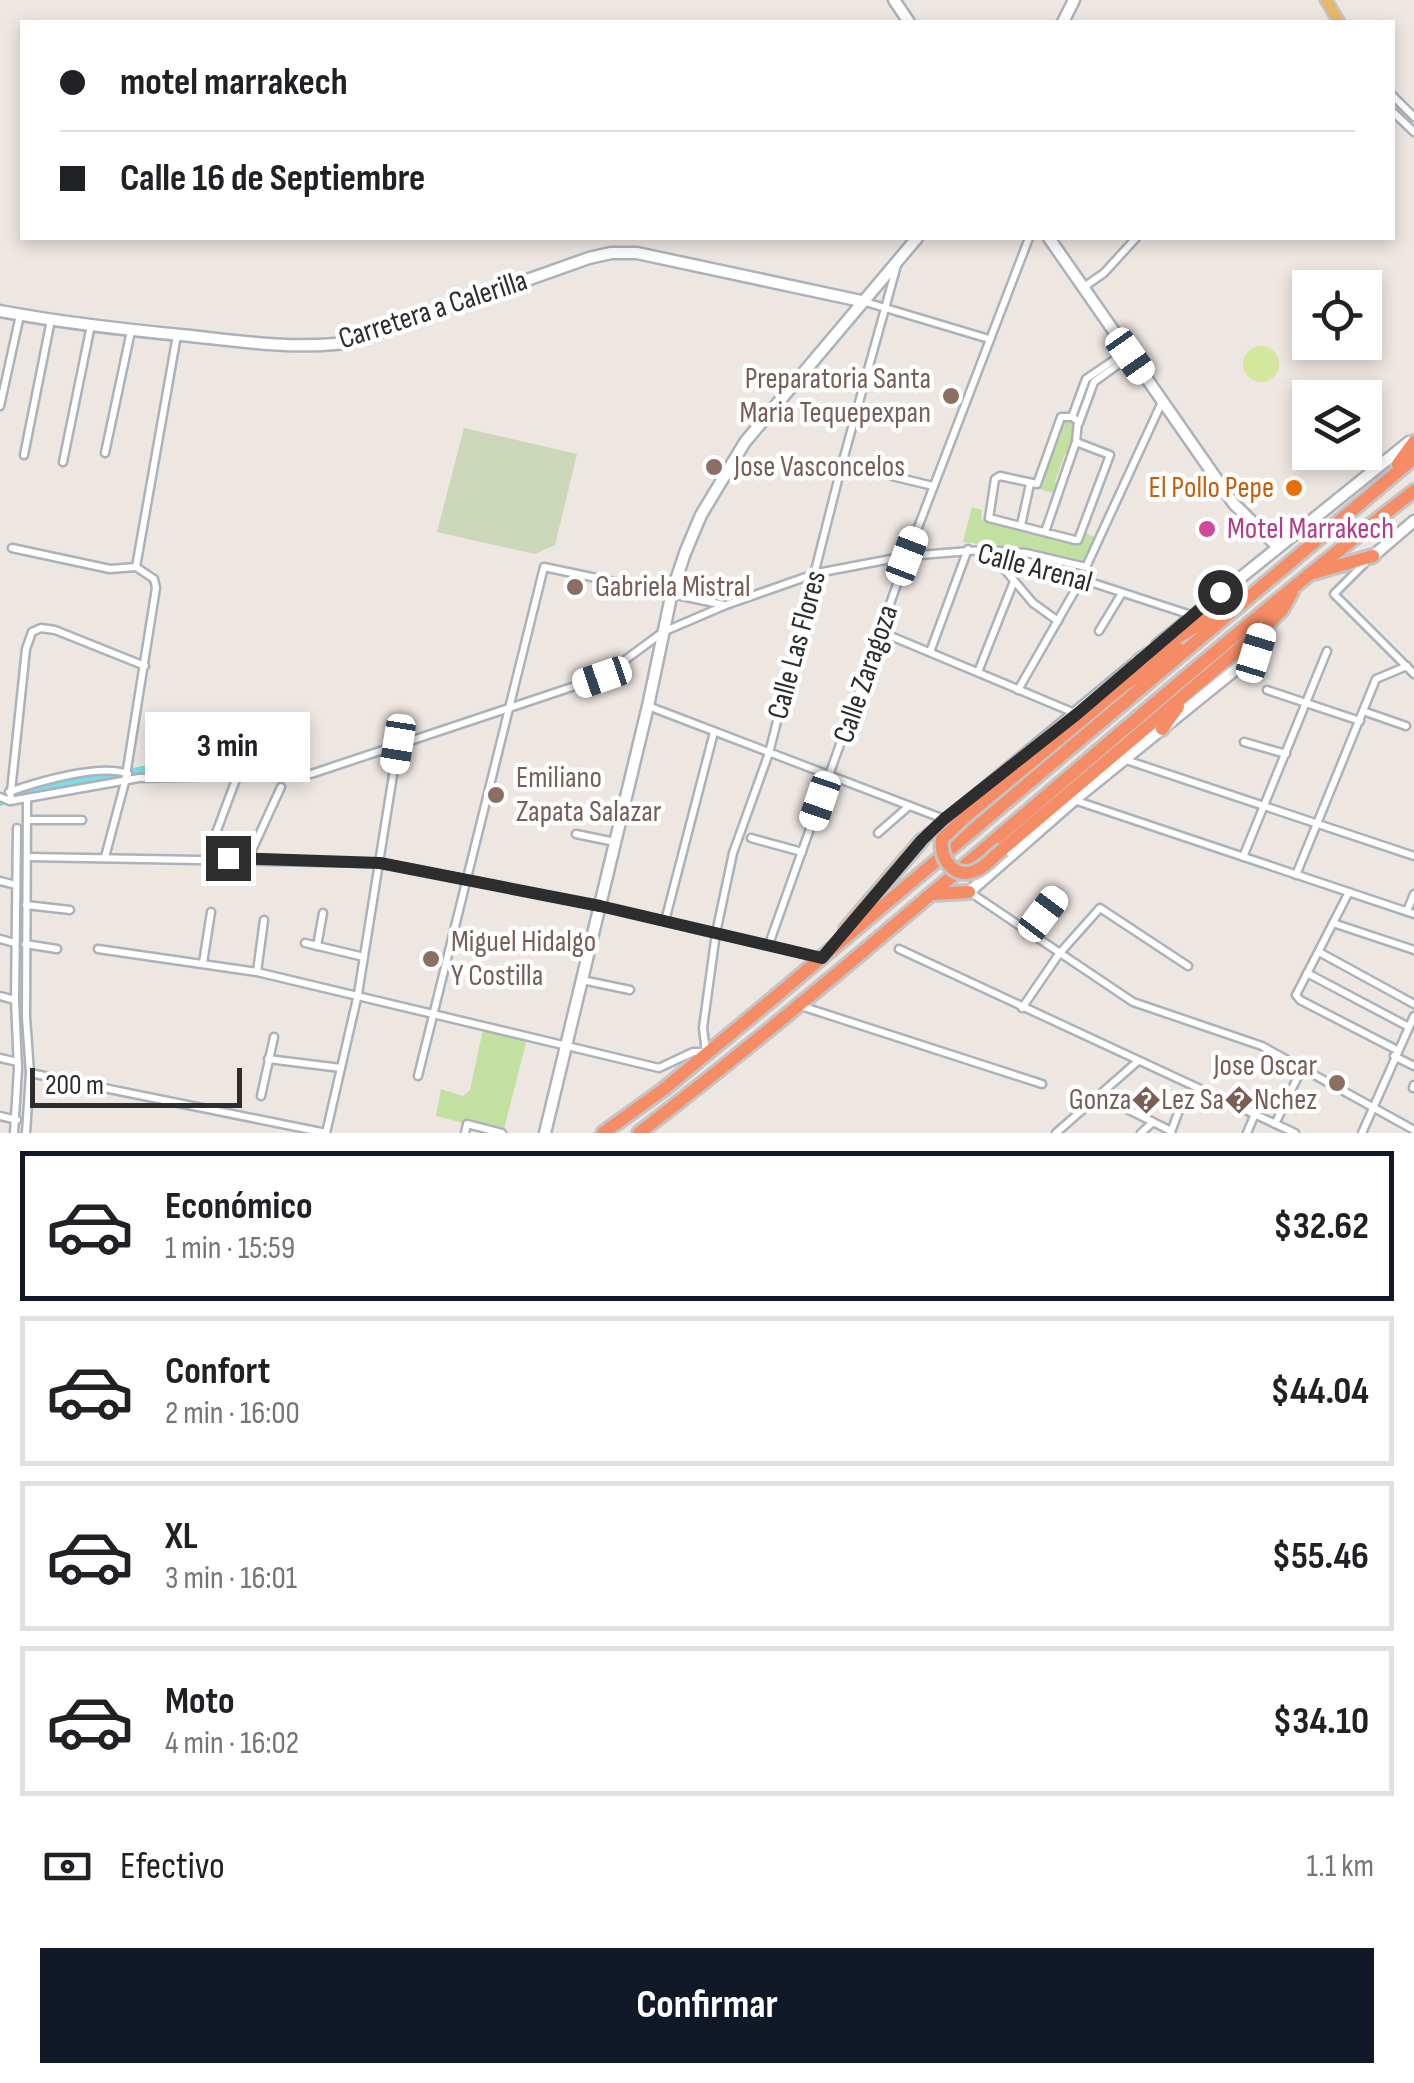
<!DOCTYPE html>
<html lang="es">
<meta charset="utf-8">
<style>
body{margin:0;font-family:"Sofia Sans Condensed",sans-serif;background:#f6f6f6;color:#202124;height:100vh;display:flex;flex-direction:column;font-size:38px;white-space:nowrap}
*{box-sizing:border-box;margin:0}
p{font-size:32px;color:#757577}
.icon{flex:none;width:55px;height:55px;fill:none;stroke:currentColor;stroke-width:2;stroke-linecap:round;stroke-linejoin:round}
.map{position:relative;height:1133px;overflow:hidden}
.details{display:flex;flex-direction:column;background:#fff;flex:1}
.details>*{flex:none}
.guide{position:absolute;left:20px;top:20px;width:1375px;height:220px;border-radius:0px;box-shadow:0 5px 15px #0003;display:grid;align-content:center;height:220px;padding:0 40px;background:#fff}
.controls{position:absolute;left:1292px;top:270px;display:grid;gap:20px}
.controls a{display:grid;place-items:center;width:90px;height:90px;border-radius:0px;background:#fff;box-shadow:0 5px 15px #0003;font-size:50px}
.scale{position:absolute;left:30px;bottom:25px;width:212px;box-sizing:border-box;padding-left:10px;border:5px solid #2d2d2d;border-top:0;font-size:28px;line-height:35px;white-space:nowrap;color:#2d2d2d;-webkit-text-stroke:8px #fff;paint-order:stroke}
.end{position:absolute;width:45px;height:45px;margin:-22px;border:12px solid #2d2d2d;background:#fff;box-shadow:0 0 0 5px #fff}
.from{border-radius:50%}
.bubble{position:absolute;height:70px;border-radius:0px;background:#fff;box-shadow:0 5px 15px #0003;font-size:32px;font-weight:700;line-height:70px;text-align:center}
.car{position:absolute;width:30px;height:60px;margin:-30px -15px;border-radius:12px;box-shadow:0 0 8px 2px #0007;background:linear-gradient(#fff 24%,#345 0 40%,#fff 0 76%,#345 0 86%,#fff 0)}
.guide b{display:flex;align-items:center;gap:35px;height:95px;font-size:38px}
.guide b+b{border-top:2px solid #e0e0e0}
.guide i{width:25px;height:25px;background:#202124}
ul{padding:18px 0 0;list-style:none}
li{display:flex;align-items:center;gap:30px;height:150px;margin:0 20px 15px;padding:0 20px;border:5px solid #e0e0e0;border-radius:0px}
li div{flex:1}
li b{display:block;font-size:38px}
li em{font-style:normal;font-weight:700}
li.on{border-color:#111827}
li>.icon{width:90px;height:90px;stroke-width:1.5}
.pay{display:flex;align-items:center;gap:25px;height:110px;padding:0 40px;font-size:38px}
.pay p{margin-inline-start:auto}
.action{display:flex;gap:20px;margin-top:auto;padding:20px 40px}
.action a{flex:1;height:115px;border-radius:0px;background:#111827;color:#fff;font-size:40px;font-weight:700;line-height:115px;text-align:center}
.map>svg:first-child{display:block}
</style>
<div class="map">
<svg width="1414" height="1133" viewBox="0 0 1414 1133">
<rect width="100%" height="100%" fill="#eee6e1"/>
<g fill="#c1e0a1">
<path d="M1064,418L1072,421C1075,430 1071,445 1068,454H1065L1055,482L1058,484L1055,494L1037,488L1060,420Z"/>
<polygon points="972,507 982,510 981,519 1079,544 1084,532 1096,538 1081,564 1022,549 963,542"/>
<polygon points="484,1025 528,1035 503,1133 436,1116 441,1089 463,1096 470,1090"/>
</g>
<polygon fill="#ccd7b9" points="464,428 577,454 555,545 535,554 437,532"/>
<circle fill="#d4e79e" cx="1261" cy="364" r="18"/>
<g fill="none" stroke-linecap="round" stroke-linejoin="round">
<g stroke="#7bdde8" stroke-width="8">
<polyline points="133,772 192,761 261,769"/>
<polyline points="11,798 29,791 121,774"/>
<polyline points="0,802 2,801"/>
</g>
<g stroke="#adb1b9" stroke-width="11">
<g id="street">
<polyline points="1392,95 1414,117"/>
<polyline points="1392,111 1414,132"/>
<polyline points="1084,287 1104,273 1136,238"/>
<polyline points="862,301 989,339"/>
<polyline points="0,406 20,315"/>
<polyline points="1072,417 1086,379 1127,351"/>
<polyline points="1079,423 1094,382 1130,356"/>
<polyline points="105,453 131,331"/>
<polyline points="24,455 51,320"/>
<polyline points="63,462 91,325"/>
<polyline points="842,464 933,486"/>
<polyline points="1021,525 1030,484"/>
<polyline points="1045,532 1076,442 1110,455 1078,540 1075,540 989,518 995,479 1000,476 1037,484 1061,417 1072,417 1078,421 1076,442"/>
<polyline points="12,548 110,569 136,567"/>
<polyline points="983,550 1026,553 1086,567 1162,402"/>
<polyline points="995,558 1033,603 1058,621"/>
<polyline points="1365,563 1334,594 1414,674"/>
<polyline points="136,567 177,335"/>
<polyline points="1099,631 1122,593"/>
<polyline points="881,632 1077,714"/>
<polyline points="930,652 968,549"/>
<polyline points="1256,653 1269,641"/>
<polyline points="978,672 1014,581"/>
<polyline points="1018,690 1077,587"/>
<polyline points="1267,690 1360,721"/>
<polyline points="648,706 944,819"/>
<polyline points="1363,711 1406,726"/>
<polyline points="1244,742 1286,754"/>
<polyline points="1126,760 1414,856"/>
<path d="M9,792C37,782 101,763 128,774"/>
<polyline points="0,797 10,801 139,778 311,774 602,677 663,632 726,605 817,573 907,556 982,550 995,557 1026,561 1191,615"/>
<polyline points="1074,800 1414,914"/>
<polyline points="10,801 26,649 32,632 41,628 55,630 145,666"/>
<polyline points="28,820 82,820"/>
<polyline points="878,833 909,806"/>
<polyline points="576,834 615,842"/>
<polyline points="751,838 802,852"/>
<polyline points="28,857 380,863 600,906 821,958"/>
<polyline points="105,857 125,782 156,588 154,579 136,567"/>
<polyline points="207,857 238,774"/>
<polyline points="1243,857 1327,651"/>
<polyline points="248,859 281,787"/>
<polyline points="1296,875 1376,679 1407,666"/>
<polyline points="0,881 16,885"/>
<polyline points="1349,892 1296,995 1300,1000 1397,1050"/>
<polyline points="971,893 1133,1002 1262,1046 1414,1130"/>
<polyline points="26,905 70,910"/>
<polyline points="1407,911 1414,894"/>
<polyline points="665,921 714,732"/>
<polyline points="1333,923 1414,950"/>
<polyline points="1029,934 1058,895"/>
<polyline points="0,939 15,943"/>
<polyline points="305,943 364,957"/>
<polyline points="25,944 57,949"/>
<polyline points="769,944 907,556 1029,238"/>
<polyline points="317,946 323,913"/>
<polyline points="98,949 257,972 659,1068 693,1052 706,1052 703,1028 716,933 733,853 769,753 842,464 897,265"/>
<polyline points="899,949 1295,1133"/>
<polyline points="1319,952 1414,1004"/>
<polyline points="203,963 211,912"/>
<polyline points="257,972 264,920"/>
<polyline points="1307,973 1409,1027"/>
<polyline points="582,980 630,990"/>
<polyline points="0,996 15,1000"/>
<polyline points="801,1006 1042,1084"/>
<polyline points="1022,1008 1059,954 1100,908 1188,966"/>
<polyline points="1394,1056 1414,1066"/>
<polyline points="0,1058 18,1062"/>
<polyline points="268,1059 341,1068"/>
<polyline points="30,1073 326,1133"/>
<polyline points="418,1076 544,567 724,605"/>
<polyline points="1413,1088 1414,1085"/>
<polyline points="1099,1095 1171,1131"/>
<polyline points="261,1096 274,1037"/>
<polyline points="0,1116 17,1120"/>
<polyline points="1275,1124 1302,1068"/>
<polyline points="1171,1132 1181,1105"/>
<polyline points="14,1133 18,1069 15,1000 17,828"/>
<polyline points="26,1133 30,1073 26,1017 27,798"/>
<polyline points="326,1133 358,994 398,744"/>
<polyline points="465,1133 467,1124 502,1133"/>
<polyline points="1056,1133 1138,1061"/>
<polyline points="1141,1133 1153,1122"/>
<polyline points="1247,1133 1255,1114"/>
<polyline points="1362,1133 1414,1016"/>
</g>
</g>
<g stroke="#adb1b9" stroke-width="15">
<g id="secondary">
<polyline points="894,0 909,22"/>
<polyline points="1063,22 1074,0"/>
<polyline points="1049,238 1234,504 1278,547"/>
<path d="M0,311C63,323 127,330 191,336C245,342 298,350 352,342L589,258L611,253H637L861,301"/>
<polyline points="1373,556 1414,521"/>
<polyline points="1157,645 1409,442"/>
<polyline points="922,840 1144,656"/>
<polyline points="969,892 1074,800 1256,653"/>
<polyline points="545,1133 648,706 672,592 685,553 701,515 745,442 917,238"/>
</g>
</g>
<g stroke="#c4c4c4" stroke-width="15">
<polyline id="primary" points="1326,0 1339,22"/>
</g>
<g stroke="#c4c4c4" stroke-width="18">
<g id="highway">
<polyline points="1398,464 1414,442"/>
<polyline points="1313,573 1373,556"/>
<polyline points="1140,660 1237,601"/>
<polyline points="1162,729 1178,707"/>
<polyline points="965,817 1124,685 1179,649"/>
<polyline points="1003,849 1265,627 1282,610 1292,592"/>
<polyline points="932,894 969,892"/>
<polyline points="846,929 922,840"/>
<polyline points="603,1133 664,1089 769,1002 1414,458"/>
<path d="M639,1133C905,928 1149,697 1414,491"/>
</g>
</g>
<use href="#street" stroke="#fff" stroke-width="6"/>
<use href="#secondary" stroke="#fff" stroke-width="10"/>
<use href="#primary" stroke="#e9b76b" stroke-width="10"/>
<use href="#highway" stroke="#f58c65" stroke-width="12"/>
<g stroke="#c4c4c4" stroke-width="18" stroke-linecap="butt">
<path id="highway-bridge" d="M965,817L942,839C939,859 955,881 977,870C986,866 995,855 1003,849"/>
</g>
<use href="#highway-bridge" stroke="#f58c65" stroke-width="12"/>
</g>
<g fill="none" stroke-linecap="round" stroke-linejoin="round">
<polyline stroke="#2d2d2d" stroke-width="12" points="228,858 380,863 600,906 822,958 922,840 944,819 1077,714 1220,592"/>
</g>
<g fill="#8d6e63" stroke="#fff" stroke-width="4">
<circle cx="951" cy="396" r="10"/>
<circle cx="714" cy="467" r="10"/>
<circle cx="575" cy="587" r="10"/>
<circle cx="496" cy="795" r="10"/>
<circle cx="431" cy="959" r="10"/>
<circle cx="1337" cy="1083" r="10"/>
</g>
<circle fill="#e8710a" stroke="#fff" stroke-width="4" cx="1294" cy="488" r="10"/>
<circle fill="#d1479c" stroke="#fff" stroke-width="4" cx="1207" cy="529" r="10"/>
<g text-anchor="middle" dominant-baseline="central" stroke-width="9" stroke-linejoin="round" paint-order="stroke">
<g font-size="30" fill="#2d2d2d" stroke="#fff">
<text transform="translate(433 310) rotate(-18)">Carretera a Calerilla</text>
<text transform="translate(1035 568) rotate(15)">Calle Arenal</text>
<text transform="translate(797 645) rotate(-75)">Calle Las Flores</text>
<text transform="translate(866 674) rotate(-71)">Calle Zaragoza</text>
</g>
<g font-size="30" fill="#785e54" stroke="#fff" text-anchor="start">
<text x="931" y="379" text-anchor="end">Preparatoria Santa<tspan x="931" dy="34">Maria Tequepexpan</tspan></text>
<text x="734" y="467">Jose Vasconcelos</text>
<text x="595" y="587">Gabriela Mistral</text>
<text x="516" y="778">Emiliano<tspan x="516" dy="34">Zapata Salazar</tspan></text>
<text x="451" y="942">Miguel Hidalgo<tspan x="451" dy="34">Y Costilla</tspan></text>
<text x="1317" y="1066" text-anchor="end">Jose Oscar<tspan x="1317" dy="34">Gonza�Lez Sa�Nchez</tspan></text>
</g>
<g font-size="30" fill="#c56008" stroke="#fff" text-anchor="end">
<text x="1274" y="488">El Pollo Pepe</text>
</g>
<g font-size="30" fill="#b23c85" stroke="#fff" text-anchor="start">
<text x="1227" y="529">Motel Marrakech</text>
</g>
</g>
</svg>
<div class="controls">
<a><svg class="icon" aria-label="locate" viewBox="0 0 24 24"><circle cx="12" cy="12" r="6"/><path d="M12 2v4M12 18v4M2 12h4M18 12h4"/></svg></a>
<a><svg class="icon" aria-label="layers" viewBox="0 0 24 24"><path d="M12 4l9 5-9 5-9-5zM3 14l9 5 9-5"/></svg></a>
</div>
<div class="scale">200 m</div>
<i class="end from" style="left:1220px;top:592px"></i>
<i class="end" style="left:228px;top:858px"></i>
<div class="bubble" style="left:145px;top:712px;width:165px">3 min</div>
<i class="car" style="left:1130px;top:356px;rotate:145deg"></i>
<i class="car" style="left:907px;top:556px;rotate:21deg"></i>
<i class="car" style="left:1256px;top:653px;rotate:17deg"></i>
<i class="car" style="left:602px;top:677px;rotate:251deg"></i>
<i class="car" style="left:398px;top:744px;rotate:189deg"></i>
<i class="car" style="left:820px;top:801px;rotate:199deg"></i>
<i class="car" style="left:1043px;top:914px;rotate:37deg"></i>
<div class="guide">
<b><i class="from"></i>motel marrakech</b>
<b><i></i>Calle 16 de Septiembre</b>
</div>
</div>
<section class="details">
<ul>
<li class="on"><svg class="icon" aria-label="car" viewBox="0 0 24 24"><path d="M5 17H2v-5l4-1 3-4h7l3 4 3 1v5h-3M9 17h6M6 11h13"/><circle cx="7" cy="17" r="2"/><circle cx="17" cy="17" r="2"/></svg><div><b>Económico</b><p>1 min · 15:59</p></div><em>$32.62</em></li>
<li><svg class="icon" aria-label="car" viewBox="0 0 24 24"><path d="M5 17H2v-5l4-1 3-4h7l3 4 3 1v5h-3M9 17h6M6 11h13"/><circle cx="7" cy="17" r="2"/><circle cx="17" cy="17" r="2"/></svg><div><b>Confort</b><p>2 min · 16:00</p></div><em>$44.04</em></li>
<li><svg class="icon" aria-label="car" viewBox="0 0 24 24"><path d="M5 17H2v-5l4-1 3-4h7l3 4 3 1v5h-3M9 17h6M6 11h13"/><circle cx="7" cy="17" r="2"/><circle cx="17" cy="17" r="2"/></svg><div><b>XL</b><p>3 min · 16:01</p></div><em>$55.46</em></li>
<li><svg class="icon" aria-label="car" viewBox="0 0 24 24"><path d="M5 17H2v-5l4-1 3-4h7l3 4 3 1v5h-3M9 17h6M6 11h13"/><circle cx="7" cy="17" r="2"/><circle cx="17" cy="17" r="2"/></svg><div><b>Moto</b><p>4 min · 16:02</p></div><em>$34.10</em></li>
</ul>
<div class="pay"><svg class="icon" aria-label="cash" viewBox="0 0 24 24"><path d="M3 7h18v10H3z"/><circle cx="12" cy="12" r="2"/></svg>Efectivo<p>1.1 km</p></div>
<div class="action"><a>Confirmar</a></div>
</section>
